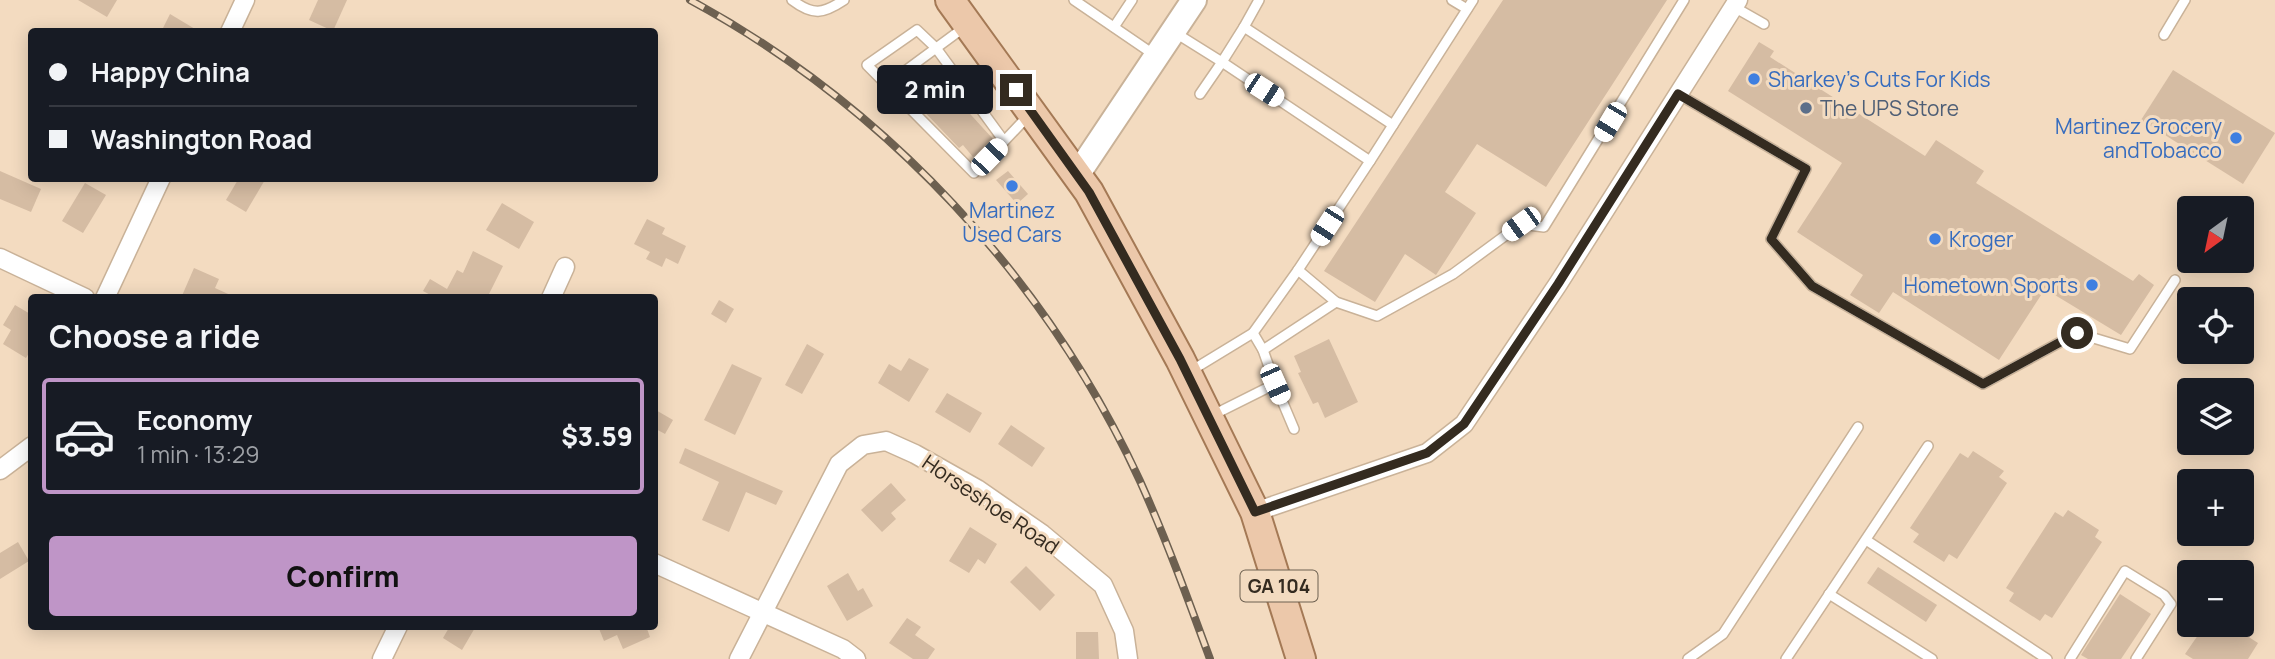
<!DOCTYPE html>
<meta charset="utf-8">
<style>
body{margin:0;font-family:Manrope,sans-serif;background:#242831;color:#f1f3f6;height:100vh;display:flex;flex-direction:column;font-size:26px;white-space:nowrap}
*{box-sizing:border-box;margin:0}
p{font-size:23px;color:#9ea1a6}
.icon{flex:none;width:38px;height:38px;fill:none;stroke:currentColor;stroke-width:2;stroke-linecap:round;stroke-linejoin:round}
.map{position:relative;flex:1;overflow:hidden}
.panel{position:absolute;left:28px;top:294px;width:630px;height:336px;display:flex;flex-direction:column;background:#171b24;border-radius:7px;box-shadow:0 4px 18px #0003}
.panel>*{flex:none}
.hud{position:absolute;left:28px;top:28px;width:630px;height:154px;border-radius:7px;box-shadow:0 4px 18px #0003;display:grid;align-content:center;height:154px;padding:0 21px;background:#171b24}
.needle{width:46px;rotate:213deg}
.buttons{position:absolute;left:2177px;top:196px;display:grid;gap:14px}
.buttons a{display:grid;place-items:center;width:77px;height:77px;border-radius:7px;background:#171b24;box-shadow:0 4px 18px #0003;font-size:35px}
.end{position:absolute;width:32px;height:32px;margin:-16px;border:9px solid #342b20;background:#fff;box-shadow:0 0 0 4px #fff}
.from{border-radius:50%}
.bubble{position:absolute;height:49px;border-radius:7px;background:#171b24;box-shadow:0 4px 18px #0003;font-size:23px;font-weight:800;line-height:49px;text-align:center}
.car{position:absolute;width:21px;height:42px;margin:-21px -10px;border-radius:9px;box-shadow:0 0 5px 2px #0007;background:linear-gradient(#fff 24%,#345 0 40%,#fff 0 76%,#345 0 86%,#fff 0)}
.hud b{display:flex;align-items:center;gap:24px;height:66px;font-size:26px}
.hud b+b{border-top:2px solid #363941}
.hud i{width:18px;height:18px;background:#f1f3f6}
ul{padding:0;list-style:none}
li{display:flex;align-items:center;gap:21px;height:116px;margin:0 14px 10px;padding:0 7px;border:4px solid transparent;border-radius:7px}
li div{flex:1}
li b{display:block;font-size:26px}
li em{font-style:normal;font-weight:800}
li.on{border-color:#bf95c7}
li>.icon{width:63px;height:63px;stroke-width:1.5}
h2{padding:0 21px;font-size:32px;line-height:84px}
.primary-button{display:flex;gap:14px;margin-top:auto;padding:14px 21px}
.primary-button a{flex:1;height:80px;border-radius:7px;background:#bf95c7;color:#111;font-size:28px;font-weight:800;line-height:80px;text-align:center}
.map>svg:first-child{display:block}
</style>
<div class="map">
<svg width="2275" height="659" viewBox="0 0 2275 659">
<rect width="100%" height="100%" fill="#f3dbc0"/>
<g fill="#d5bca3">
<polygon points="78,0 117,0 107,17"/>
<polygon points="318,0 347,0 333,31 309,20"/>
<polygon points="1503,0 1667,0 1546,187 1477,144 1445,192 1476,213 1436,275 1405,254 1375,302 1324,271"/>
<polygon points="170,14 200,32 161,32"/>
<polygon points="1759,42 1774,51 1770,57 1925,156 1936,140 1984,171 1976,183 2133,281 2139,274 2154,285 2121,335 2045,289 1999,360 1893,292 1879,313 1850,295 1863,275 1797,232 1842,163 1728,91"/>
<polygon points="2173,70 2275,133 2243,184 2141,120"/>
<polygon points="940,81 993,139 973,157 963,145 959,148 916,103"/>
<polygon points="0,171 41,189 31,212 0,199"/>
<polygon points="1008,171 1028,194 1017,204 996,180"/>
<polygon points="239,178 266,178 246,212 226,200"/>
<polygon points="85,183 106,195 83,233 62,221"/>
<polygon points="502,203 534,222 519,249 486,230"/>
<polygon points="647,219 665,228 662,234 686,246 678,264 666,258 662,267 646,259 650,252 634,244"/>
<polygon points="473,251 503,266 487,298 436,298 423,291 430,279 447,289 457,270 463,273"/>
<polygon points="194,268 219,279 215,288 237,298 181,298"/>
<polygon points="719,300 734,309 726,323 711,314"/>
<polygon points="15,305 32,315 32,348 26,358 3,344 11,330 3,325"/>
<polygon points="1329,339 1358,402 1325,418 1318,402 1313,404 1298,373 1301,372 1294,356"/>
<polygon points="807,344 824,354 802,394 785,385"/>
<polygon points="909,358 929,369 909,402 878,383 889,364 901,371"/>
<polygon points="732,364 762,378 735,435 704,420"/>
<polygon points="947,393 982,413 970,433 935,412"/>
<polygon points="654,409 673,420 665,434 654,428"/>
<polygon points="1011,425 1045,448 1032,467 998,444"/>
<polygon points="685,448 783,491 776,505 746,492 729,532 702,520 719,482 679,463"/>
<polygon points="1973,451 2004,471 1999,477 2007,483 1957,559 1949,554 1944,562 1913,542 1919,534 1910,528 1960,453 1968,458"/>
<polygon points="891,483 906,500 891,513 896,519 882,532 861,510"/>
<polygon points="2068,510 2099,530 2095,537 2102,542 2052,618 2045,614 2040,621 2009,601 2014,593 2006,588 2055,512 2063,517"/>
<polygon points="970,527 997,544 985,564 978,559 969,573 949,561"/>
<polygon points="18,542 29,561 0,579 0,553"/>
<polygon points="1026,566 1055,595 1040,611 1010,582"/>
<polygon points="1878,567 1937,605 1926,622 1867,583"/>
<polygon points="848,573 858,591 863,588 873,606 847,621 827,586"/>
<polygon points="2120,594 2151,614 2121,659 2088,659 2081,655"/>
<polygon points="907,618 921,627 915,635 935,649 928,659 913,659 889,643"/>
<polygon points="2205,625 2250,625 2244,634 2258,643 2248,659 2193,659 2185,654"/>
<polygon points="450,626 476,626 462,650 443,638"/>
<polygon points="598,626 646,626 650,637 623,649 617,635 604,641"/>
<polygon points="1076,632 1098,632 1099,659 1076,659"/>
</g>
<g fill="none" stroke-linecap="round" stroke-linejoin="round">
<g stroke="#c9b298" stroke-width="12">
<g id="lane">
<path d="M792,0C813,16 823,14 844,0"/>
<polyline points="1074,0 1156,56"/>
<polyline points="1452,0 1467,9"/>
<polyline points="1734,7 1764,24"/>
<polyline points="1114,27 1132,0"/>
<polyline points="1244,27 1259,0"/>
<polyline points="1174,32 1222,62 1244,27 1393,125"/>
<polyline points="2164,35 2185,0"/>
<polyline points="886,85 966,26"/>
<polyline points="1200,94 1222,62 1370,161 1298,270 1253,333"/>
<polyline points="1678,94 1806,169 1771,239 1812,286 1983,384 2077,333 2130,349 2175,280"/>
<polyline points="1004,141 936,48 917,30 867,65 974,173 1028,116"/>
<polyline points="1370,161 1473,0"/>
<polyline points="1298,270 1336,302 1377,316 1453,274 1521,224 1544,227 1684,0"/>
<polyline points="1263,350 1336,302"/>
<polyline points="1189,372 1253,333 1263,350 1275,384"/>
<polyline points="1213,415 1275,384 1294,429"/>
<polyline points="1866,540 2047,659"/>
<polyline points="1829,594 1932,659"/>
<polyline points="1688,659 1723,634 1858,427"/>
<polyline points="1786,659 1928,446"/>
<polyline points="2070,659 2125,571 2164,595 2171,604 2136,659"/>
</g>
</g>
<g stroke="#c9b298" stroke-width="21">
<g id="street">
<polyline points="230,32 245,0"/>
<polyline points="0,258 85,298"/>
<polyline points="105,298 161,178"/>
<polyline points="551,298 565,267"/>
<polyline points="0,470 32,446"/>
<polyline points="1255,512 1427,453 1464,424 1558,284 1738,0"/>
<polyline points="654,563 843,649 856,659"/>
<polyline points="382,659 398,626"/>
<polyline points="739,659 839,464 863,445 886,441 915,454 977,489 1042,534 1103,585 1124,631 1128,659"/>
</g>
</g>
<g stroke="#c9b298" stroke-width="28">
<polyline id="secondary" points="1077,175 1194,0"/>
</g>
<g stroke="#a47955" stroke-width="32">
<polyline id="primary" points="950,0 1089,192 1180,359 1255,512 1301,659"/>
</g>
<use href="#lane" stroke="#fff" stroke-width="9"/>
<use href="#street" stroke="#fff" stroke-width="18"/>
<use href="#secondary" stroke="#fff" stroke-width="24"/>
<use href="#primary" stroke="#ecc8aa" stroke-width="28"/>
<g stroke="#6d6050" stroke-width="8">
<path id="rail" d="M690,0C886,106 1047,279 1140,481C1166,539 1188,599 1210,659"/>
</g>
<use href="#rail" stroke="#f3dbc0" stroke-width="5" stroke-dasharray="16" stroke-linecap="butt"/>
</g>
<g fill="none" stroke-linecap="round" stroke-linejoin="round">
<polyline stroke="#342b20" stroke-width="9" points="1016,90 1089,192 1180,359 1255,512 1427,453 1464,424 1558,284 1678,94 1806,169 1771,239 1812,286 1983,384 2077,333"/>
</g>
<g fill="#3f7fe0" stroke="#f3dbc0" stroke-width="2.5">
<circle cx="1754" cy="79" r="7"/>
<circle cx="2236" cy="138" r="7"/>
<circle cx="1012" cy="186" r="7"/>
<circle cx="1935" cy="239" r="7"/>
<circle cx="2092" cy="285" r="7"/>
</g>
<circle fill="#5c6f8a" stroke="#f3dbc0" stroke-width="2.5" cx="1806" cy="108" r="7"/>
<g text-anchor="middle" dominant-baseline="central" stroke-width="6" stroke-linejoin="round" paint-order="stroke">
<rect fill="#f3dbc0" stroke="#6d6050" stroke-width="2" x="1240.5" y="570.5" width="77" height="31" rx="5"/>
<g font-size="19" font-weight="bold" fill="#342b20">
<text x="1279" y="586">GA 104</text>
</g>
<g font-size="21" fill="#366cbe" stroke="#f3dbc0" text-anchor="start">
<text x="1768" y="79">Sharkey's Cuts For Kids</text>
<text x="2222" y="126" text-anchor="end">Martinez Grocery<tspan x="2222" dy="24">andTobacco</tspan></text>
<text x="1012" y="210" text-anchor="middle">Martinez<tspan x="1012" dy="24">Used Cars</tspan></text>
<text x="1949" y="239">Kroger</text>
<text x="2078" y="285" text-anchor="end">Hometown Sports</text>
</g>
<g font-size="21" fill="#4e5e75" stroke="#f3dbc0" text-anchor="start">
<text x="1820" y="108">The UPS Store</text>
</g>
<g font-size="21" fill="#342b20" stroke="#f3dbc0">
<text transform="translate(991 504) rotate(34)">Horseshoe Road</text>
</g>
</g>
</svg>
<div class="buttons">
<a><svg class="needle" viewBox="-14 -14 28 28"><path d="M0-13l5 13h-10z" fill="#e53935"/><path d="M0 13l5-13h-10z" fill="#9ea1a6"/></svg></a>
<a><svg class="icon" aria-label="locate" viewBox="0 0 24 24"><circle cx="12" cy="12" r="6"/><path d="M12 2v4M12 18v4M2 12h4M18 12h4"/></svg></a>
<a><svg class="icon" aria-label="layers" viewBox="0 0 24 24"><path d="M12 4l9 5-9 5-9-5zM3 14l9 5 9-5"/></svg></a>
<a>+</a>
<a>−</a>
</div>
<i class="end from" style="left:2077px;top:333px"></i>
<i class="end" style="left:1016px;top:90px"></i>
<div class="bubble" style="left:877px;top:65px;width:116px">2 min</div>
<i class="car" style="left:1264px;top:90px;rotate:123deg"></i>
<i class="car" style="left:1610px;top:122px;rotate:211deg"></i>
<i class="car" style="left:989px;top:157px;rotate:44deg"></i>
<i class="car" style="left:1521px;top:224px;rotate:234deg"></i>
<i class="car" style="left:1327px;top:226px;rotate:213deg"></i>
<i class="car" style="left:1275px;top:384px;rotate:156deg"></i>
<div class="hud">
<b><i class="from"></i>Happy China</b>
<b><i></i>Washington Road</b>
</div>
<section class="panel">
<h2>Choose a ride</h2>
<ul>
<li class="on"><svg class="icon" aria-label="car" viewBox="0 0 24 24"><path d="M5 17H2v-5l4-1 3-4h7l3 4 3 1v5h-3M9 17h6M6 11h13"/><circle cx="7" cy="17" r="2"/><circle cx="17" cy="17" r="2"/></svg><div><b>Economy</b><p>1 min · 13:29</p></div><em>$3.59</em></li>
</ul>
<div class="primary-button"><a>Confirm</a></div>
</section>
</div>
